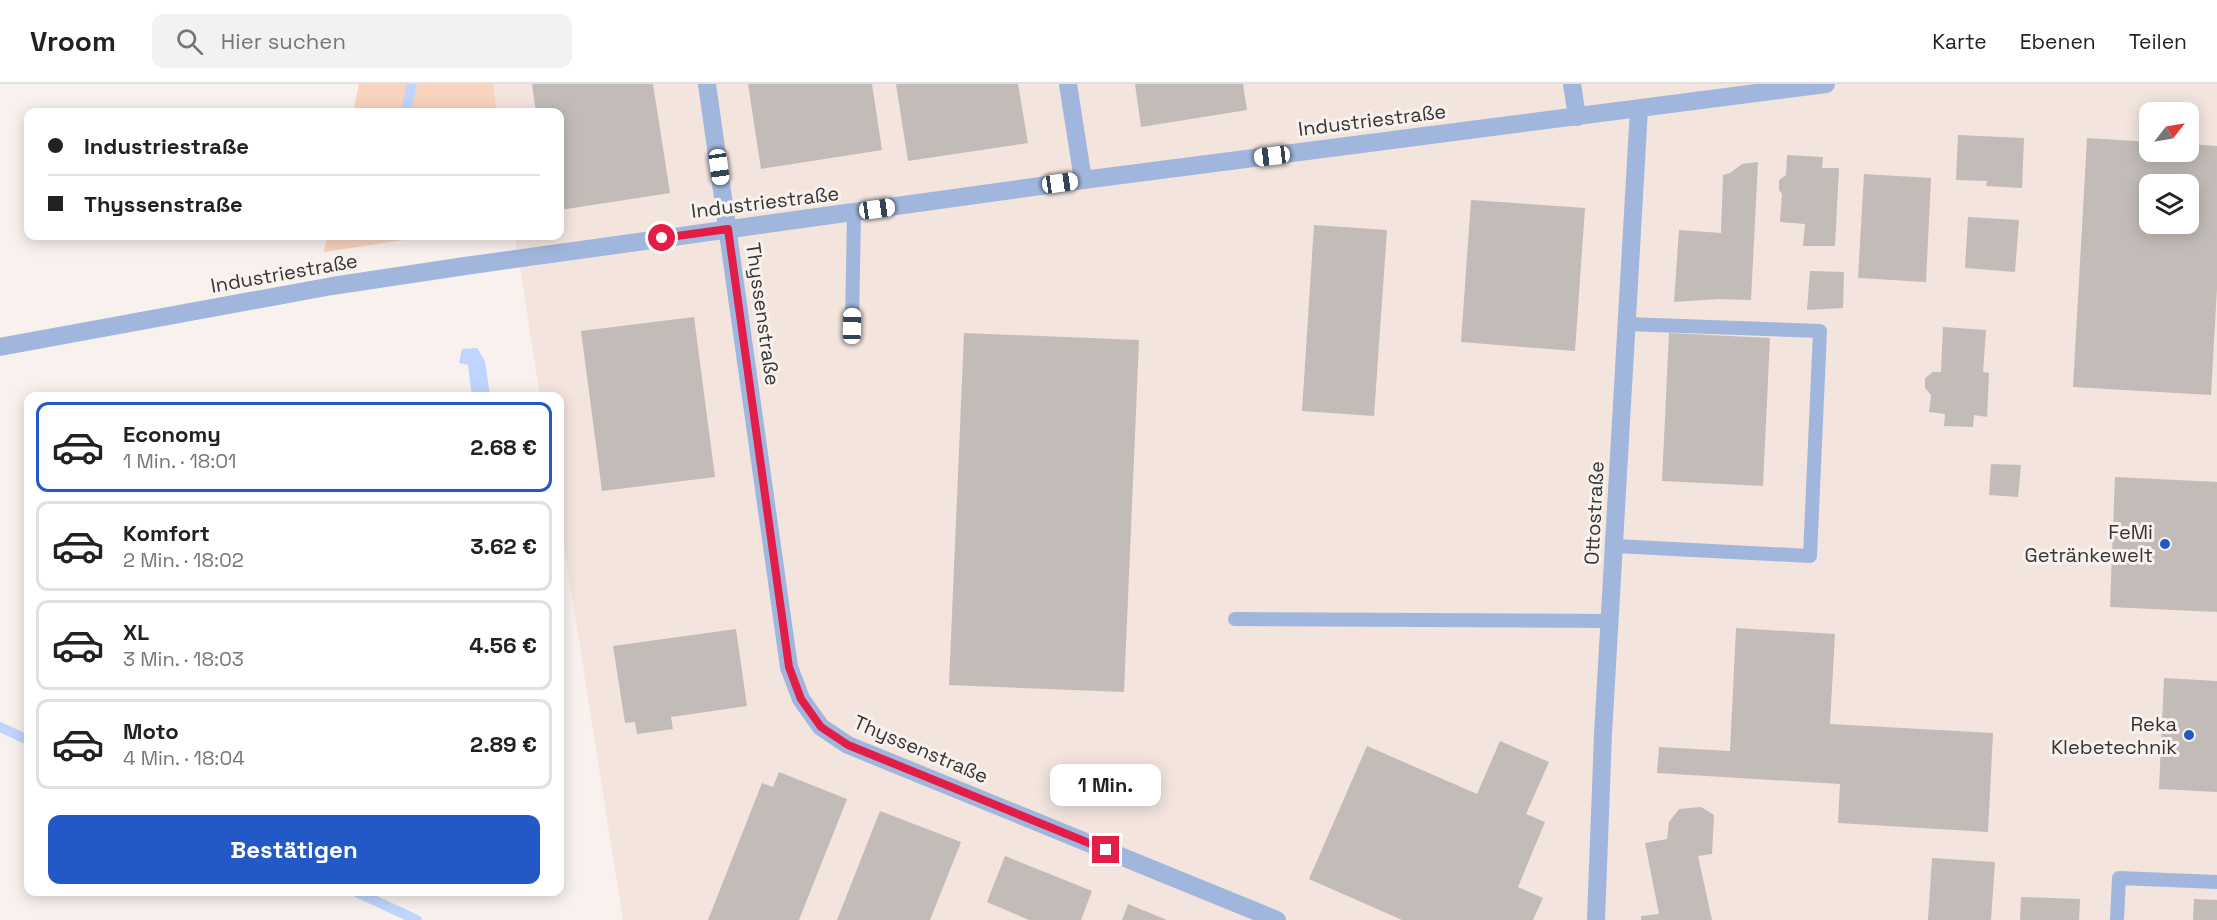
<!DOCTYPE html>
<html lang="de">
<meta charset="utf-8">
<style>
body{margin:0;font-family:"Space Grotesk",sans-serif;background:#f2f2f2;color:#222;height:100vh;display:flex;flex-direction:column;font-size:22px;white-space:nowrap}
*{box-sizing:border-box;margin:0}
p{font-size:20px;color:#767676}
.icon{flex:none;width:33px;height:33px;fill:none;stroke:currentColor;stroke-width:2;stroke-linecap:round;stroke-linejoin:round}
.map{position:relative;flex:1;overflow:hidden}
.drawer{position:absolute;left:24px;top:308px;width:540px;height:504px;display:flex;flex-direction:column;background:#fff;border-radius:12px;box-shadow:0 3px 15px #0003}
.drawer>*{flex:none}
.top-card{position:absolute;left:24px;top:24px;width:540px;height:132px;border-radius:12px;box-shadow:0 3px 15px #0003;display:grid;align-content:center;height:132px;padding:0 24px;background:#fff}
.needle{width:39px;rotate:59deg}
.fabs{position:absolute;left:2139px;top:18px;display:grid;gap:12px}
.fabs a{display:grid;place-items:center;width:60px;height:60px;border-radius:12px;background:#fff;box-shadow:0 3px 15px #0003;font-size:30px}
.end{position:absolute;width:27px;height:27px;margin:-14px;border:8px solid #e11d48;background:#fff;box-shadow:0 0 0 3px #fff}
.from{border-radius:50%}
.bubble{position:absolute;height:42px;border-radius:12px;background:#fff;box-shadow:0 3px 15px #0003;font-size:20px;font-weight:600;line-height:42px;text-align:center}
.car{position:absolute;width:18px;height:36px;margin:-18px -9px;border-radius:8px;box-shadow:0 0 4px 2px #0007;background:linear-gradient(#fff 24%,#345 0 40%,#fff 0 76%,#345 0 86%,#fff 0)}
.top-card b{display:flex;align-items:center;gap:21px;height:57px;font-size:22px}
.top-card b+b{border-top:2px solid #e0e0e0}
.top-card i{width:15px;height:15px;background:#222}
ul{padding:10px 0 0;list-style:none}
li{display:flex;align-items:center;gap:18px;height:90px;margin:0 12px 9px;padding:0 12px;border:3px solid #e0e0e0;border-radius:12px}
li div{flex:1}
li b{display:block;font-size:22px}
li em{font-style:normal;font-weight:600}
li.active{border-color:#2259c6}
li>.icon{width:54px;height:54px;stroke-width:1.5}
.primary-button{display:flex;gap:12px;margin-top:auto;padding:12px 24px}
.primary-button a{flex:1;height:69px;border-radius:12px;background:#2259c6;color:#fff;font-size:24px;font-weight:600;line-height:69px;text-align:center}
header{display:flex;align-items:center;gap:36px;box-sizing:border-box;height:84px;padding:0 30px;background:#fff;border-bottom:2px solid #e0e0e0}
header strong{font-size:28px}
nav{display:flex;gap:33px;margin-inline-start:auto;font-size:21px}
.search{width:420px;height:54px;background:#f2f2f2;display:flex;align-items:center;gap:15px;box-sizing:border-box;padding:0 21px;border-radius:12px;color:#767676;font-size:22px}
.map>svg:first-child{display:block}
</style>
<header>
<strong>Vroom</strong>
<div class="search"><svg class="icon" aria-label="search" viewBox="0 0 24 24"><circle cx="10" cy="10" r="6"/><path d="M15 15l6 6"/></svg>Hier suchen</div>
<nav><a>Karte</a><a>Ebenen</a><a>Teilen</a></nav>
</header>
<div class="map">
<svg width="2217" height="836" viewBox="0 0 2217 836">
<rect width="100%" height="100%" fill="#f8f1ed"/>
<path fill="#f3e4de" fill-rule="evenodd" d="M493,0H2217V836H623L560,436V312H540L515,152H560V28H497ZM2150,28H2188V68H2150ZM2150,100H2188V140H2150Z"/>
<g fill="#fad3be">
<polygon points="359,0 493,0 497,28 353,28"/>
<polygon points="327,152 431,152 324,168"/>
</g>
<polygon fill="#bfd5fd" points="477,264 485,277 490,312 472,312 468,281 459,279 462,265"/>
<g fill="none" stroke-linecap="round" stroke-linejoin="round">
<g stroke="#bfd5fd" stroke-width="10">
<polyline points="406,28 412,0"/>
<polyline points="0,643 28,656"/>
<polyline points="354,807 417,836"/>
</g>
</g>
<g fill="#c2bbb8" fill-rule="evenodd">
<polygon points="532,0 653,0 670,109 560,126 560,28 536,28"/>
<polygon points="748,0 872,0 882,66 761,85"/>
<polygon points="896,0 1018,0 1028,59 908,77"/>
<polygon points="1135,0 1243,0 1247,26 1141,43"/>
<polygon points="1958,51 2024,54 2022,104 1986,102 1987,97 1956,96"/>
<path d="M2087,54L2150,58V68H2188V60L2217,62V204L2211,311L2073,303ZM2150,100H2188V140H2150Z"/>
<polygon points="1787,71 1823,73 1822,84 1839,84 1835,162 1803,162 1805,140 1780,138 1782,110 1779,106 1779,96 1786,91"/>
<polygon points="1758,78 1751,216 1718,215 1674,218 1679,146 1721,149 1723,91 1730,89 1742,80"/>
<polygon points="1864,90 1931,94 1926,198 1858,194"/>
<polygon points="1471,116 1585,124 1575,267 1461,258"/>
<polygon points="1968,133 2019,136 2015,188 1965,184"/>
<polygon points="1314,141 1387,146 1374,332 1302,327"/>
<polygon points="1810,187 1844,188 1843,224 1807,226"/>
<polygon points="694,233 715,393 602,407 581,247"/>
<polygon points="1943,243 1986,246 1983,288 1989,289 1987,333 1974,331 1973,343 1944,342 1945,330 1929,328 1931,311 1925,304 1925,294 1933,288 1941,288"/>
<polygon points="964,249 1139,256 1124,608 949,601"/>
<polygon points="1669,249 1770,254 1763,402 1662,397"/>
<polygon points="1991,380 2021,381 2018,413 1989,411"/>
<polygon points="2115,393 2217,398 2217,528 2110,523"/>
<polygon points="1736,544 1835,550 1830,640 1993,649 1988,748 1838,739 1840,700 1657,689 1659,663 1730,667"/>
<polygon points="736,545 747,622 671,633 673,645 637,650 635,638 625,639 613,562"/>
<polygon points="2164,594 2217,597 2217,708 2159,705"/>
<polygon points="1500,657 1549,678 1526,730 1545,738 1518,803 1543,814 1533,836 1402,836 1309,795 1367,662 1477,710"/>
<polygon points="779,688 847,715 799,836 708,836 762,699 773,703"/>
<polygon points="1701,723 1714,731 1712,770 1698,772 1712,836 1641,836 1641,832 1659,830 1645,759 1667,755 1669,738 1679,725"/>
<polygon points="880,727 961,758 930,836 837,836"/>
<polygon points="1005,772 1092,807 1081,836 1029,836 987,818"/>
<polygon points="1932,774 1995,778 1991,836 1928,836"/>
<polygon points="2021,813 2080,815 2079,836 2020,836"/>
<polygon points="2194,815 2217,816 2217,836 2193,836"/>
<polygon points="1128,820 1167,836 1122,836"/>
</g>
<g fill="none" stroke-linecap="round" stroke-linejoin="round">
<g stroke="#a1b6dd" stroke-width="14">
<polyline points="852,242 854,129"/>
<polyline points="1615,462 1810,472 1820,247 1626,240"/>
<polyline points="1235,535 1611,537"/>
<polyline points="2117,836 2119,794 2217,798"/>
</g>
<g stroke="#a1b6dd" stroke-width="18">
<polyline points="707,0 789,583 801,615 821,643 848,661 1277,836"/>
<polyline points="1068,0 1083,96"/>
<polyline points="1572,0 1577,33"/>
<polyline points="0,263 332,202 465,182 1083,96 1826,0"/>
<polyline points="1596,836 1603,650 1639,25"/>
</g>
</g>
<g fill="none" stroke-linecap="round" stroke-linejoin="round">
<polyline stroke="#e11d48" stroke-width="8" points="662,154 728,145 789,583 801,615 821,643 848,661 1106,766"/>
</g>
<g fill="#2259c6" stroke="#f8f1ed" stroke-width="2">
<circle cx="2165" cy="460" r="6"/>
<circle cx="2189" cy="651" r="6"/>
</g>
<g text-anchor="middle" dominant-baseline="central" stroke-width="6" stroke-linejoin="round" paint-order="stroke">
<g font-size="20" fill="#373533" stroke="#f8f1ed">
<text transform="translate(1372 36) rotate(-7)">Industriestraße</text>
<text transform="translate(765 118) rotate(-7)">Industriestraße</text>
<text transform="translate(284 189) rotate(-10)">Industriestraße</text>
<text transform="translate(763 230) rotate(82)">Thyssenstraße</text>
<text transform="translate(1594 429) rotate(-87)">Ottostraße</text>
<text transform="translate(921 665) rotate(23)">Thyssenstraße</text>
</g>
<g font-size="20" fill="#373533" stroke="#f8f1ed" text-anchor="end">
<text x="2153" y="448">FeMi<tspan x="2153" dy="23">Getränkewelt</tspan></text>
<text x="2177" y="640">Reka<tspan x="2177" dy="23">Klebetechnik</tspan></text>
</g>
</g>
</svg>
<div class="fabs">
<a><svg class="needle" viewBox="-14 -14 28 28"><path d="M0-13l5 13h-10z" fill="#e53935"/><path d="M0 13l5-13h-10z" fill="#767676"/></svg></a>
<a><svg class="icon" aria-label="layers" viewBox="0 0 24 24"><path d="M12 4l9 5-9 5-9-5zM3 14l9 5 9-5"/></svg></a>
</div>
<i class="end from" style="left:662px;top:154px"></i>
<i class="end" style="left:1106px;top:766px"></i>
<div class="bubble" style="left:1050px;top:680px;width:111px">1 Min.</div>
<i class="car" style="left:1272px;top:72px;rotate:263deg"></i>
<i class="car" style="left:719px;top:83px;rotate:172deg"></i>
<i class="car" style="left:1060px;top:99px;rotate:82deg"></i>
<i class="car" style="left:877px;top:125px;rotate:82deg"></i>
<i class="car" style="left:852px;top:242px;rotate:1deg"></i>
<div class="top-card">
<b><i class="from"></i>Industriestraße</b>
<b><i></i>Thyssenstraße</b>
</div>
<section class="drawer">
<ul>
<li class="active"><svg class="icon" aria-label="car" viewBox="0 0 24 24"><path d="M5 17H2v-5l4-1 3-4h7l3 4 3 1v5h-3M9 17h6M6 11h13"/><circle cx="7" cy="17" r="2"/><circle cx="17" cy="17" r="2"/></svg><div><b>Economy</b><p>1 Min. · 18:01</p></div><em>2.68 €</em></li>
<li><svg class="icon" aria-label="car" viewBox="0 0 24 24"><path d="M5 17H2v-5l4-1 3-4h7l3 4 3 1v5h-3M9 17h6M6 11h13"/><circle cx="7" cy="17" r="2"/><circle cx="17" cy="17" r="2"/></svg><div><b>Komfort</b><p>2 Min. · 18:02</p></div><em>3.62 €</em></li>
<li><svg class="icon" aria-label="car" viewBox="0 0 24 24"><path d="M5 17H2v-5l4-1 3-4h7l3 4 3 1v5h-3M9 17h6M6 11h13"/><circle cx="7" cy="17" r="2"/><circle cx="17" cy="17" r="2"/></svg><div><b>XL</b><p>3 Min. · 18:03</p></div><em>4.56 €</em></li>
<li><svg class="icon" aria-label="car" viewBox="0 0 24 24"><path d="M5 17H2v-5l4-1 3-4h7l3 4 3 1v5h-3M9 17h6M6 11h13"/><circle cx="7" cy="17" r="2"/><circle cx="17" cy="17" r="2"/></svg><div><b>Moto</b><p>4 Min. · 18:04</p></div><em>2.89 €</em></li>
</ul>
<div class="primary-button"><a>Bestätigen</a></div>
</section>
</div>
